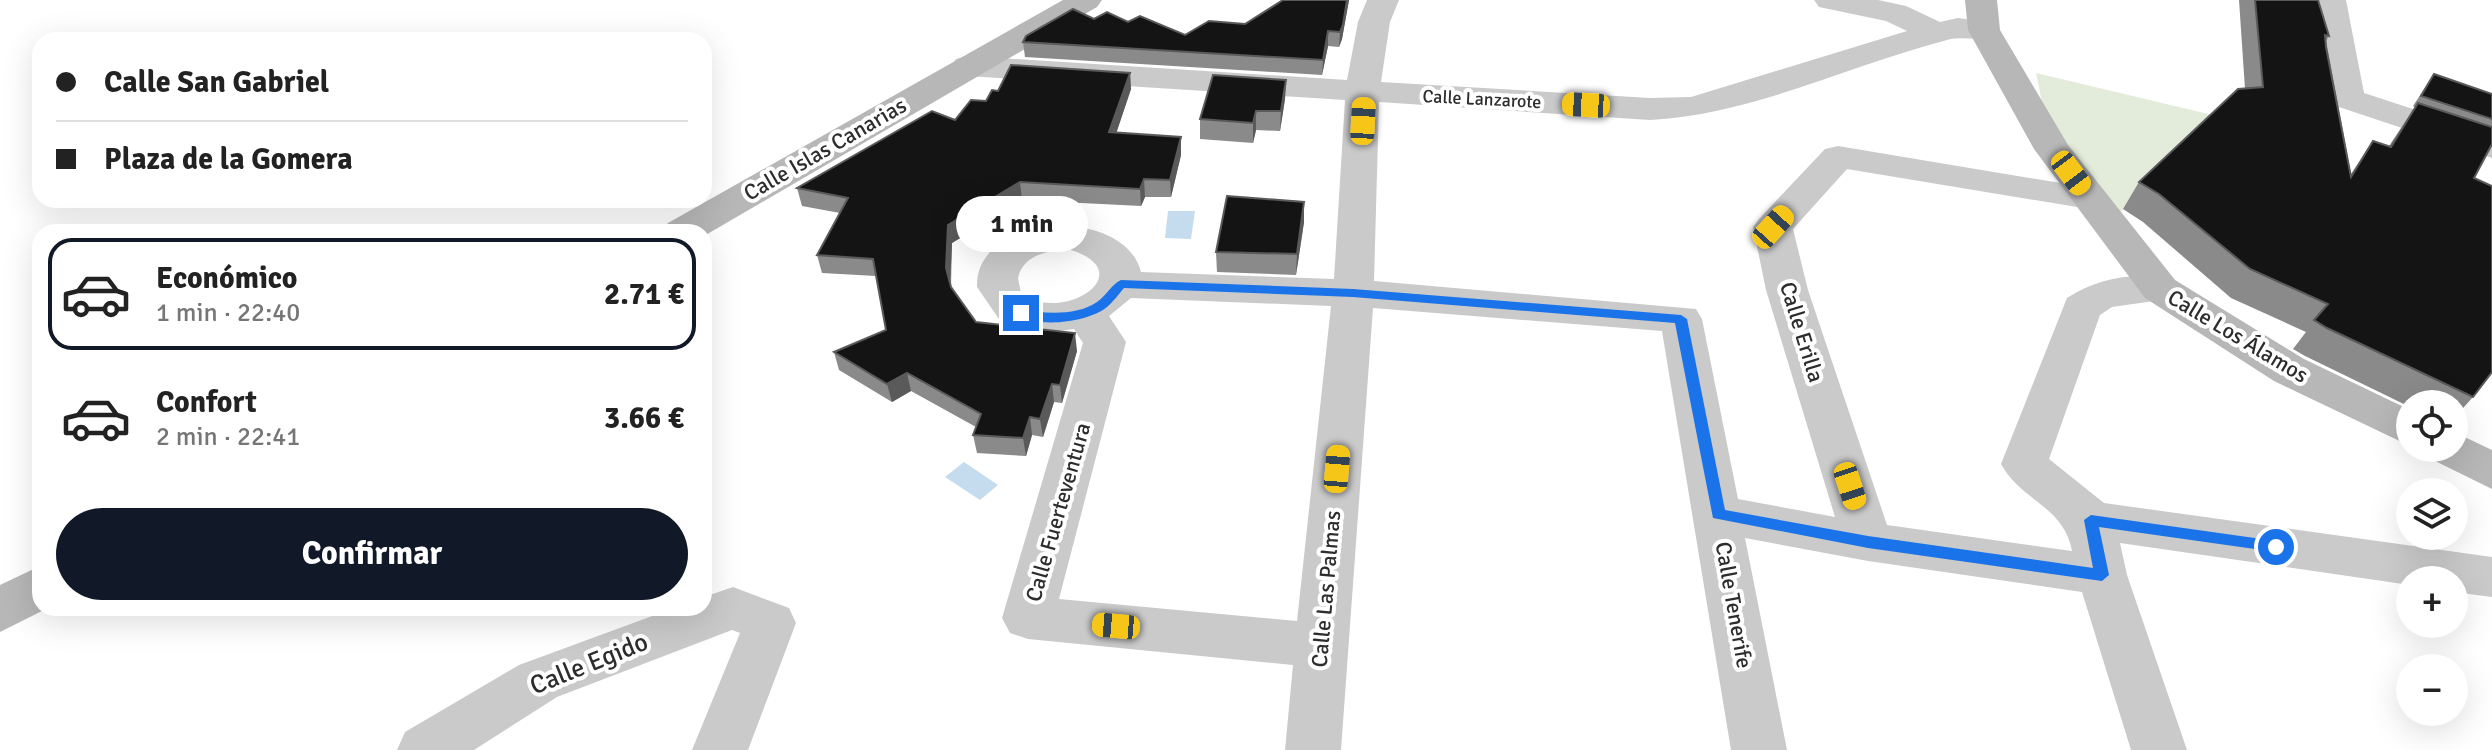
<!DOCTYPE html>
<html lang="es">
<meta charset="utf-8">
<style>
body{margin:0;font-family:Signika,sans-serif;background:#f6f6f6;color:#222;height:100vh;display:flex;flex-direction:column;font-size:30px;white-space:nowrap}
*{box-sizing:border-box;margin:0}
p{font-size:26px;color:#767676}
.icon{flex:none;width:44px;height:44px;fill:none;stroke:currentColor;stroke-width:2;stroke-linecap:round;stroke-linejoin:round}
.map{position:relative;flex:1;overflow:hidden}
.sheet{position:absolute;left:32px;top:224px;width:680px;height:392px;display:flex;flex-direction:column;background:#fff;border-radius:24px;box-shadow:0 8px 32px #0002}
.sheet>*{flex:none}
.guide{position:absolute;left:32px;top:32px;width:680px;height:176px;border-radius:24px;box-shadow:0 8px 32px #0002;display:grid;align-content:center;height:176px;padding:0 24px;background:#fff}
.tools{position:absolute;left:2396px;top:390px;display:grid;gap:16px}
.tools a{display:grid;place-items:center;width:72px;height:72px;border-radius:50%;background:#fff;box-shadow:0 8px 32px #0002;font-size:40px}
.end{position:absolute;width:36px;height:36px;margin:-18px;border:10px solid #1a73e8;background:#fff;box-shadow:0 0 0 4px #fff}
.from{border-radius:50%}
.bubble{position:absolute;height:56px;border-radius:28px;background:#fff;box-shadow:0 8px 32px #0002;font-size:26px;font-weight:700;line-height:56px;text-align:center}
.car{position:absolute;width:24px;height:48px;margin:-24px -12px;border-radius:10px;box-shadow:0 0 6px 2px #0007;background:linear-gradient(#f5c518 24%,#345 0 40%,#f5c518 0 76%,#345 0 86%,#f5c518 0)}
.guide b{display:flex;align-items:center;gap:28px;height:76px;font-size:30px}
.guide b+b{border-top:2px solid #e0e0e0}
.guide i{width:20px;height:20px;background:#222}
ul{padding:14px 0 0;list-style:none}
li{display:flex;align-items:center;gap:24px;height:112px;margin:0 16px 12px;padding:0 8px;border:4px solid transparent;border-radius:24px}
li div{flex:1}
li b{display:block;font-size:30px}
li em{font-style:normal;font-weight:700}
li.on{border-color:#111827}
li>.icon{width:72px;height:72px;stroke-width:1.5}
.primary-button{display:flex;gap:16px;margin-top:auto;padding:16px 24px}
.primary-button a{flex:1;height:92px;border-radius:48px;background:#111827;color:#fff;font-size:32px;font-weight:700;line-height:92px;text-align:center}
.map>svg:first-child{display:block}
</style>
<div class="map">
<svg width="2492" height="750" viewBox="0 0 2492 750">
<rect width="100%" height="100%" fill="#fff"/>
<polygon fill="#e3ecda" points="2036,73 2221,117 2206,118 2213,125 2117,215 2044,112"/>
<g fill="#c4dcee">
<polygon points="1168,211 1195,211 1191,239 1165,238"/>
<polygon points="964,462 998,485 980,500 945,477"/>
</g>
<g fill="none" stroke-linecap="round" stroke-linejoin="round">
<g fill="#cacaca" fill-rule="evenodd">
<path d="M1367,0H1399L1390,22L1381,82L1650,98L1691,97L1907,31L1886,21L1819,7L1814,0H1878L1906,6L1940,22L1958,18L1995,23L2000,30L1995,37C1979,41 1963,36 1947,40C1847,66 1754,114 1650,120L1379,102L1374,281L1696,309L1702,319L1738,499L1835,517L1766,290L1753,227L1759,219L1825,149L1838,146L2102,190L2108,198L2102,206L2089,209L1847,169L1793,229L1808,290L1887,525L2072,551C2064,506 2021,501 2001,464L2067,298C2097,278 2140,270 2175,280L2181,289L2175,298L2112,307L2100,315L2049,459L2104,503L2492,557V597L2454,592V580H2410V585L2120,543L2127,575L2187,750H2131L2082,592L1868,561L1745,538L1787,750H1731L1662,331L1373,308L1341,750H1285L1293,665L1028,639L1010,633L1002,618L1083,343L1074,329L1052,332L999,319L977,287C974,214 1124,204 1141,272L1334,279L1345,100L968,76L956,73L951,66L956,59L968,56L1347,80L1358,22ZM1068,249C1145,272 1061,325 1021,293L1018,278C1023,255 1047,251 1068,249ZM1131,298L1331,306L1297,621L1059,599L1126,342L1109,316Z"/>
<polygon points="2314,0 2346,0 2364,93 2492,135 2492,158 2336,106 2331,99"/>
<polygon points="733,587 789,608 796,623 748,750 692,750 740,633 732,630 557,697 474,750 397,750 405,732 519,665 674,608 704,608 704,597"/>
</g>
<g fill="#b7b7b7" fill-rule="evenodd">
<polygon points="1063,0 1102,0 1097,7 704,236 704,232 662,232 668,223"/>
<polygon points="1965,0 1997,0 2000,30 2068,145 2175,280 2304,359 2410,410 2410,446 2274,381 2145,298 2034,149 1968,30"/>
<polygon points="2454,432 2492,450 2492,489 2433,460 2426,448 2454,448"/>
<polygon points="40,566 40,608 48,608 0,632 0,585"/>
</g>
</g>
<g fill="#8a8a8a">
<polygon points="1283,0 1349,0 1342,39 1339,47 1328,46 1322,75 1025,57 1023,42 1094,19 1128,22 1185,35 1245,24"/>
<polygon points="2239,0 2318,0 2329,36 2326,41 2351,174 2373,141 2389,146 2415,107 2413,106 2434,74 2492,94 2492,144 2474,178 2473,397 2454,418 2454,404 2410,404 2410,407 2305,356 2293,349 2306,332 2231,298 2143,222 2123,209 2139,182 2245,89"/>
<polygon points="1130,73 1131,89 1116,133 1181,155 1171,197 1145,197 1141,206 1022,200 952,243 951,287 976,322 1077,351 1062,403 1054,402 1043,437 1032,435 1026,456 977,453 973,435 976,427 911,391 892,402 839,370 834,352 886,330 876,276 822,273 817,255 840,213 802,206 797,188 955,120 986,101"/>
<polygon points="1286,80 1285,99 1280,131 1256,130 1253,143 1200,139 1200,119"/>
<polygon points="1304,222 1296,275 1217,272 1216,252"/>
</g>
<g fill="#5a5a5a">
<polygon points="1347,0 1349,0 1342,39 1339,47 1340,32"/>
<polygon points="1328,31 1328,46 1322,75 1323,60"/>
<polygon points="1130,73 1131,89 1111,149 1109,132"/>
<polygon points="1286,80 1285,99 1280,131 1281,111"/>
<polygon points="1256,111 1256,130 1253,143 1253,123"/>
<polygon points="1181,137 1181,155 1171,197 1170,180"/>
<polygon points="1144,179 1145,197 1141,206 1140,189"/>
<polygon points="1020,182 1022,200 952,243 950,286 946,268 948,225"/>
<polygon points="1304,202 1304,222 1296,275 1297,254"/>
<polygon points="1075,333 1077,351 1062,403 1060,385"/>
<polygon points="907,373 911,391 892,402 887,384"/>
<polygon points="1052,384 1054,402 1043,437 1040,419"/>
<polygon points="1030,417 1032,435 1026,456 1023,438"/>
</g>
<g fill="#141414" stroke="#5a5a5a" stroke-width="2">
<polygon points="1283,0 1347,0 1343,25 1340,32 1328,31 1323,60 1023,42 1026,36 1073,9 1094,19 1107,12 1128,22 1140,16 1185,35 1209,21 1245,24"/>
<polygon points="2255,0 2318,0 2329,36 2325,35 2326,47 2351,177 2373,141 2391,147 2418,103 2492,127 2492,144 2474,178 2492,186 2492,372 2473,397 2327,328 2314,320 2328,304 2250,269 2159,194 2139,182 2238,89 2263,87"/>
<polygon points="1011,65 1130,73 1109,132 1181,137 1170,180 1144,179 1140,189 1020,182 948,225 946,268 951,287 976,322 1075,333 1060,385 1052,384 1040,419 1030,417 1023,438 973,435 981,414 907,373 887,384 834,352 886,330 873,259 817,255 848,198 797,188 932,111 955,120 971,100 986,101 992,90 998,91"/>
<polygon points="2434,74 2492,94 2492,119 2421,96"/>
<polygon points="1213,75 1286,80 1281,111 1256,111 1253,123 1200,119"/>
<polygon points="1227,196 1304,202 1297,254 1216,252"/>
</g>
<path fill="#1a73e8" d="M1121,280L1353,289L1681,315L1687,319L1725,510L1868,536L2093,568L2084,520L2091,515L2276,541L2283,547L2276,552L2099,527L2109,575L2102,581L1868,548L1713,518L1675,323L1353,297L1124,288C1119,294 1113,302 1107,307C1087,323 1035,329 1015,313L1021,309C1044,314 1077,316 1097,302C1107,295 1111,285 1121,280Z"/>
<g text-anchor="middle" dominant-baseline="central" stroke-width="8" stroke-linejoin="round" paint-order="stroke">
<g font-size="18" fill="#2d2d2d" stroke="#fff">
<text transform="translate(1482 99) rotate(3)">Calle Lanzarote</text>
</g>
<g font-size="22" fill="#2d2d2d" stroke="#fff">
<text transform="translate(825 149) rotate(-30)">Calle Islas Canarias</text>
<text transform="translate(1802 332) rotate(73)">Calle Erilla</text>
<text transform="translate(2238 336) rotate(31)">Calle Los Álamos</text>
<text transform="translate(1058 512) rotate(-74)">Calle Fuerteventura</text>
<text transform="translate(1326 589) rotate(-85)">Calle Las Palmas</text>
<text transform="translate(1734 605) rotate(80)">Calle Tenerife</text>
</g>
<g font-size="26" fill="#2d2d2d" stroke="#fff">
<text transform="translate(589 664) rotate(-22)">Calle Egido</text>
</g>
</g>
</svg>
<div class="tools">
<a><svg class="icon" aria-label="locate" viewBox="0 0 24 24"><circle cx="12" cy="12" r="6"/><path d="M12 2v4M12 18v4M2 12h4M18 12h4"/></svg></a>
<a><svg class="icon" aria-label="layers" viewBox="0 0 24 24"><path d="M12 4l9 5-9 5-9-5zM3 14l9 5 9-5"/></svg></a>
<a>+</a>
<a>−</a>
</div>
<i class="end from" style="left:2276px;top:547px"></i>
<i class="end" style="left:1021px;top:313px"></i>
<div class="bubble" style="left:956px;top:196px;width:132px">1 min</div>
<i class="car" style="left:1586px;top:105px;rotate:273deg"></i>
<i class="car" style="left:1363px;top:121px;rotate:3deg"></i>
<i class="car" style="left:2071px;top:173px;rotate:143deg"></i>
<i class="car" style="left:1773px;top:227px;rotate:42deg"></i>
<i class="car" style="left:1337px;top:469px;rotate:5deg"></i>
<i class="car" style="left:1850px;top:486px;rotate:162deg"></i>
<i class="car" style="left:1116px;top:626px;rotate:275deg"></i>
<div class="guide">
<b><i class="from"></i>Calle San Gabriel</b>
<b><i></i>Plaza de la Gomera</b>
</div>
<section class="sheet">
<ul>
<li class="on"><svg class="icon" aria-label="car" viewBox="0 0 24 24"><path d="M5 17H2v-5l4-1 3-4h7l3 4 3 1v5h-3M9 17h6M6 11h13"/><circle cx="7" cy="17" r="2"/><circle cx="17" cy="17" r="2"/></svg><div><b>Económico</b><p>1 min · 22:40</p></div><em>2.71 €</em></li>
<li><svg class="icon" aria-label="car" viewBox="0 0 24 24"><path d="M5 17H2v-5l4-1 3-4h7l3 4 3 1v5h-3M9 17h6M6 11h13"/><circle cx="7" cy="17" r="2"/><circle cx="17" cy="17" r="2"/></svg><div><b>Confort</b><p>2 min · 22:41</p></div><em>3.66 €</em></li>
</ul>
<div class="primary-button"><a>Confirmar</a></div>
</section>
</div>
